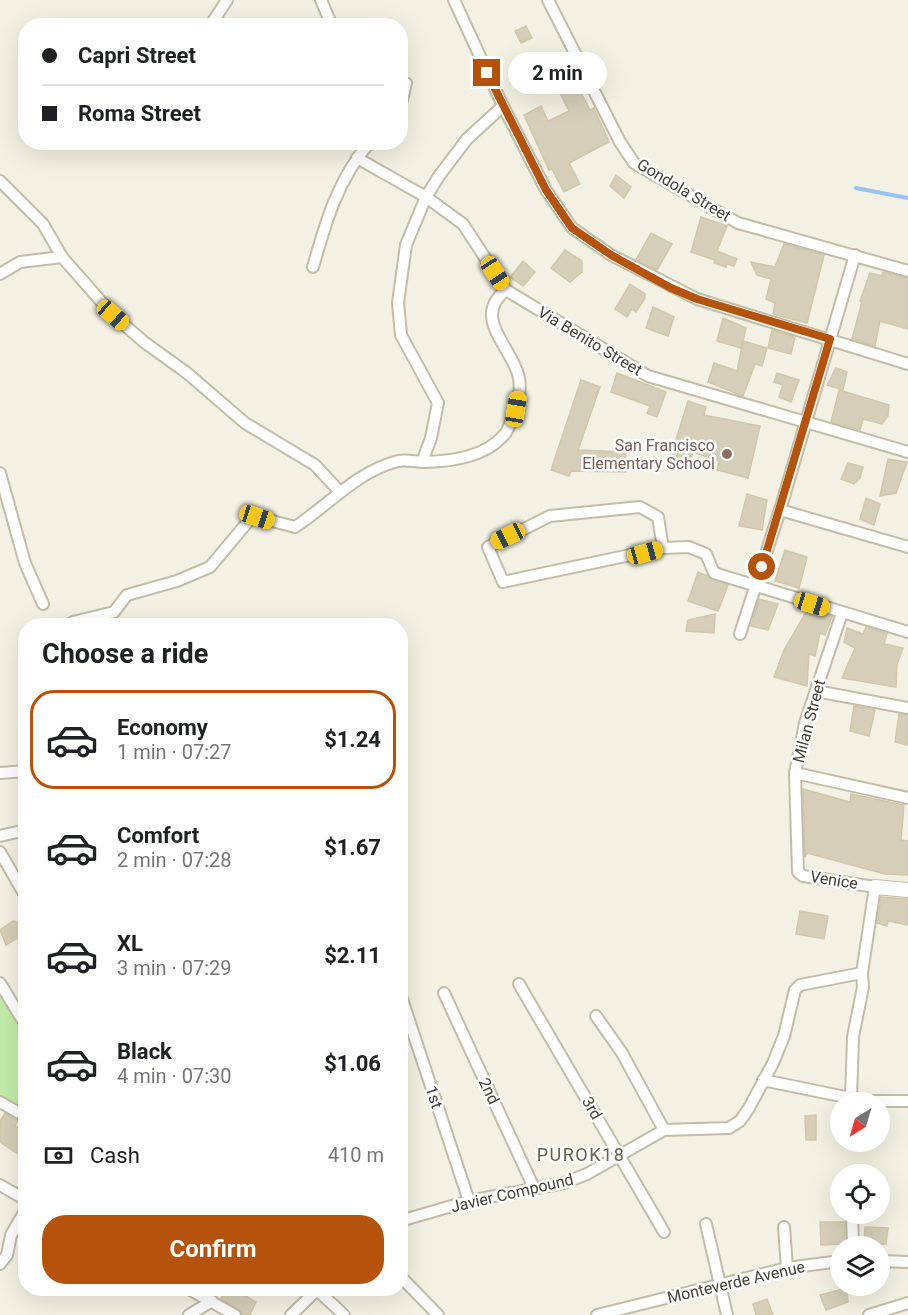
<!DOCTYPE html>
<meta charset="utf-8">
<style>
body{margin:0;font-family:Roboto,sans-serif;background:#f6f6f6;color:#202124;height:100vh;display:flex;flex-direction:column;font-size:22px;white-space:nowrap}
*{box-sizing:border-box;margin:0}
p{font-size:20px;color:#757577}
.icon{flex:none;width:33px;height:33px;fill:none;stroke:currentColor;stroke-width:2;stroke-linecap:round;stroke-linejoin:round}
.map{position:relative;flex:1;overflow:hidden}
.drawer{position:absolute;left:18px;top:618px;width:390px;height:678px;display:flex;flex-direction:column;background:#fff;border-radius:24px;box-shadow:0 6px 24px #0002}
.drawer>*{flex:none}
.hud{position:absolute;left:18px;top:18px;width:390px;height:132px;border-radius:24px;box-shadow:0 6px 24px #0002;display:grid;align-content:center;height:132px;padding:0 24px;background:#fff}
.needle{width:39px;rotate:217deg}
.fabs{position:absolute;left:830px;top:1092px;display:grid;gap:12px}
.fabs a{display:grid;place-items:center;width:60px;height:60px;border-radius:50%;background:#fff;box-shadow:0 6px 24px #0002;font-size:30px}
.end{position:absolute;width:27px;height:27px;margin:-14px;border:8px solid #b45309;background:#fff;box-shadow:0 0 0 3px #fff}
.from{border-radius:50%}
.bubble{position:absolute;height:42px;border-radius:21px;background:#fff;box-shadow:0 6px 24px #0002;font-size:20px;font-weight:700;line-height:42px;text-align:center}
.car{position:absolute;width:18px;height:36px;margin:-18px -9px;border-radius:8px;box-shadow:0 0 4px 2px #0007;background:linear-gradient(#f5c518 24%,#345 0 40%,#f5c518 0 76%,#345 0 86%,#f5c518 0)}
.hud b{display:flex;align-items:center;gap:21px;height:57px;font-size:22px}
.hud b+b{border-top:2px solid #e0e0e0}
.hud i{width:15px;height:15px;background:#202124}
ul{padding:0;list-style:none}
li{display:flex;align-items:center;gap:18px;height:99px;margin:0 12px 9px;padding:0 12px;border:3px solid transparent;border-radius:24px}
li div{flex:1}
li b{display:block;font-size:22px}
li em{font-style:normal;font-weight:700}
li.on{border-color:#b45309}
li>.icon{width:54px;height:54px;stroke-width:1.5}
h2{padding:0 24px;font-size:27px;line-height:72px}
.pay{display:flex;align-items:center;gap:15px;height:66px;padding:0 24px;font-size:22px}
.pay p{margin-inline-start:auto}
.primary-button{display:flex;gap:12px;margin-top:auto;padding:12px 24px}
.primary-button a{flex:1;height:69px;border-radius:24px;background:#b45309;color:#fff;font-size:24px;font-weight:700;line-height:69px;text-align:center}
.map>svg:first-child{display:block}
</style>
<div class="map">
<svg width="908" height="1315" viewBox="0 0 908 1315">
<rect width="100%" height="100%" fill="#f3f1e3"/>
<polygon fill="#c3eba8" points="0,995 25,1038 25,1113 0,1098"/>
<g fill="none" stroke-linecap="round" stroke-linejoin="round">
<polyline stroke="#99c2f6" stroke-width="4" points="856,188 908,198"/>
</g>
<g fill="#d5ceb8" stroke="#d1c8aa" stroke-width="1.5">
<polygon points="526,26 532,38 521,43 515,31"/>
<polygon points="575,81 590,110 594,108 609,142 569,163 580,184 564,192 552,169 549,170 524,115 541,106 548,121 569,111 558,89"/>
<polygon points="616,175 631,187 624,198 610,186"/>
<polygon points="701,217 727,226 717,251 737,259 734,266 727,264 726,267 714,263 715,260 691,252"/>
<polygon points="651,233 672,244 657,270 636,260"/>
<polygon points="784,244 824,255 807,323 773,314 775,303 766,299 771,279 757,275 751,262 775,267"/>
<polygon points="565,250 582,261 582,272 570,282 551,268"/>
<polygon points="523,261 535,272 523,286 510,277"/>
<polygon points="883,272 908,278 908,329 880,321 875,346 852,339 862,302 860,301 870,273 882,276"/>
<polygon points="630,284 645,294 645,298 636,312 632,309 627,317 615,309"/>
<polygon points="653,307 674,317 668,336 646,328"/>
<polygon points="723,318 746,328 743,341 767,348 762,366 755,364 743,396 708,382 714,363 737,371 743,341 741,348 717,341"/>
<polygon points="772,330 795,337 791,354 768,348"/>
<polygon points="836,368 847,372 843,390 827,385"/>
<polygon points="617,373 666,392 657,417 647,413 650,406 611,392"/>
<polygon points="777,373 799,380 791,402 779,397 783,385 774,382"/>
<polygon points="581,380 600,387 578,450 626,452 626,472 571,471 569,476 551,470"/>
<polygon points="839,390 889,405 888,416 882,424 863,419 860,430 831,422"/>
<polygon points="688,401 706,407 704,415 760,426 748,478 717,470 719,461 693,452 687,471 668,465"/>
<polygon points="888,459 907,462 896,493 880,496"/>
<polygon points="848,463 863,467 860,478 854,484 841,479"/>
<polygon points="747,494 767,500 762,530 739,526"/>
<polygon points="866,498 880,504 874,525 860,519"/>
<polygon points="785,550 807,557 799,588 775,581"/>
<polygon points="698,572 728,585 718,611 688,601"/>
<polygon points="759,599 778,604 768,630 751,626"/>
<polygon points="808,609 832,617 825,635 820,633 815,656 809,654 807,686 774,677 784,650"/>
<polygon points="715,614 714,633 686,631 688,620"/>
<polygon points="866,627 887,634 884,644 903,648 897,664 896,687 842,678 855,648 844,642 847,628 863,634"/>
<polygon points="854,706 875,710 869,736 850,731"/>
<polygon points="899,714 908,715 907,745 895,742"/>
<polygon points="803,789 850,802 851,794 904,805 901,840 908,841 908,875 885,874 807,853 805,857"/>
<polygon points="881,897 908,899 908,925 888,921 887,926 877,923"/>
<polygon points="800,911 828,916 824,939 796,934"/>
<polygon points="13,921 17,922 23,935 6,945 0,930"/>
<polygon points="5,1113 18,1121 15,1126 26,1132 26,1143 18,1154 0,1142 0,1121"/>
<polygon points="816,1115 816,1140 806,1140 805,1116"/>
<polygon points="820,1222 845,1222 845,1244 821,1245"/>
<polygon points="865,1227 888,1228 886,1244 864,1246"/>
<polygon points="228,1288 242,1288 239,1292 256,1302 250,1315 242,1315 239,1309 221,1298"/>
<polygon points="847,1288 848,1302 826,1310 820,1295"/>
<polygon points="767,1299 773,1315 756,1315 753,1304"/>
</g>
<g fill="none" stroke-linecap="round" stroke-linejoin="round">
<g stroke="#c2bda8" stroke-width="14">
<g id="minor">
<polyline points="321,0 332,26"/>
<polyline points="454,0 503,106 546,190 572,228 611,255 697,299 908,364"/>
<polyline points="548,0 620,142 634,163 738,223 908,271"/>
<polyline points="210,26 227,0"/>
<polyline points="400,108 406,83"/>
<polyline points="357,158 426,197 463,224 506,290 648,376 908,452"/>
<polyline points="0,181 43,224 62,257 113,315 144,342 187,373 245,423 315,465 340,492"/>
<path d="M313,267C326,221 338,179 370,142"/>
<polyline points="0,274 20,262 62,257"/>
<polyline points="422,462 431,438 438,403 401,335 398,303 406,245 426,197 439,176 467,139 503,106"/>
<polyline points="0,473 25,563 43,604"/>
<polyline points="780,510 908,547"/>
<polyline points="663,548 658,517 640,507 550,516 488,547 503,582 663,548 689,547 706,554 714,573 908,632"/>
<polyline points="842,613 805,723 795,773 798,872 803,876 875,887 862,973 863,987 853,1037 851,1098"/>
<path d="M69,626L73,622L114,612L127,595L177,581L210,567L251,518L257,517L295,527C330,504 356,472 398,461C406,459 416,462 425,462C453,461 485,457 504,435C508,431 510,424 512,418C518,405 522,388 518,374C509,344 472,317 506,290"/>
<polyline points="740,634 780,510 855,255"/>
<polyline points="816,691 908,708"/>
<polyline points="0,773 26,771"/>
<polyline points="795,773 908,798"/>
<polyline points="0,836 26,830"/>
<polyline points="0,852 26,897"/>
<polyline points="0,983 26,1026"/>
<polyline points="519,984 664,1232"/>
<polyline points="400,993 469,1201"/>
<polyline points="444,993 534,1188"/>
<polyline points="596,1016 622,1053 664,1130"/>
<polyline points="763,1080 865,1101 908,1101"/>
<polyline points="0,1102 26,1117"/>
<polyline points="0,1185 26,1200"/>
<polyline points="852,1214 853,1246"/>
<polyline points="400,1221 469,1201 564,1183 587,1174 664,1130 729,1128 740,1121 749,1108 773,1063 784,1036 795,990 800,985 862,973"/>
<polyline points="706,1224 727,1315"/>
<polyline points="784,1227 787,1268"/>
<polyline points="879,1261 908,1262"/>
<polyline points="0,1264 7,1255 11,1235 26,1209"/>
<polyline points="400,1276 438,1315"/>
<polyline points="187,1288 235,1315"/>
<polyline points="315,1288 344,1315"/>
<polyline points="189,1315 212,1301"/>
<polyline points="291,1315 319,1288"/>
<polyline points="597,1315 787,1268 840,1261"/>
<polyline points="869,1315 908,1303"/>
</g>
</g>
<g stroke="#c2bda8" stroke-width="16">
<polyline id="tertiary" points="875,887 908,890"/>
</g>
<use href="#minor" stroke="#fff" stroke-width="10"/>
<use href="#tertiary" stroke="#fff" stroke-width="14"/>
</g>
<g fill="none" stroke-linecap="round" stroke-linejoin="round">
<polyline stroke="#b45309" stroke-width="8" points="487,73 546,190 572,228 611,255 671,288 697,299 830,339 762,567"/>
</g>
<circle fill="#8d6e63" stroke="#fff" stroke-width="2" cx="727" cy="454" r="6"/>
<g text-anchor="middle" dominant-baseline="central" stroke-width="5" stroke-linejoin="round" paint-order="stroke">
<g font-size="16" fill="#454133" stroke="#fff">
<text transform="translate(684 190) rotate(31)">Gondola Street</text>
<text transform="translate(590 341) rotate(31)">Via Benito Street</text>
<text transform="translate(809 721) rotate(-75)">Milan Street</text>
<text transform="translate(834 880) rotate(9)">Venice</text>
<text transform="translate(489 1091) rotate(65)">2nd</text>
<text transform="translate(434 1097) rotate(72)">1st</text>
<text transform="translate(592 1108) rotate(60)">3rd</text>
<text transform="translate(512 1193) rotate(-13)">Javier Compound</text>
<text transform="translate(736 1282) rotate(-13)">Monteverde Avenue</text>
</g>
<g font-size="16" fill="#785e54" stroke="#fff" text-anchor="end">
<text x="715" y="445">San Francisco<tspan x="715" dy="18">Elementary School</tspan></text>
</g>
<g font-size="18" letter-spacing="1.5" fill="#696149" stroke="#fff">
<text x="581" y="1154">PUROK18</text>
</g>
</g>
</svg>
<div class="fabs">
<a><svg class="needle" viewBox="-14 -14 28 28"><path d="M0-13l5 13h-10z" fill="#e53935"/><path d="M0 13l5-13h-10z" fill="#757577"/></svg></a>
<a><svg class="icon" aria-label="locate" viewBox="0 0 24 24"><circle cx="12" cy="12" r="6"/><path d="M12 2v4M12 18v4M2 12h4M18 12h4"/></svg></a>
<a><svg class="icon" aria-label="layers" viewBox="0 0 24 24"><path d="M12 4l9 5-9 5-9-5zM3 14l9 5 9-5"/></svg></a>
</div>
<i class="end from" style="left:762px;top:567px"></i>
<i class="end" style="left:487px;top:73px"></i>
<div class="bubble" style="left:508px;top:52px;width:99px">2 min</div>
<i class="car" style="left:495px;top:273px;rotate:147deg"></i>
<i class="car" style="left:113px;top:315px;rotate:131deg"></i>
<i class="car" style="left:516px;top:409px;rotate:9deg"></i>
<i class="car" style="left:257px;top:517px;rotate:108deg"></i>
<i class="car" style="left:508px;top:536px;rotate:244deg"></i>
<i class="car" style="left:645px;top:553px;rotate:75deg"></i>
<i class="car" style="left:812px;top:604px;rotate:107deg"></i>
<div class="hud">
<b><i class="from"></i>Capri Street</b>
<b><i></i>Roma Street</b>
</div>
<section class="drawer">
<h2>Choose a ride</h2>
<ul>
<li class="on"><svg class="icon" aria-label="car" viewBox="0 0 24 24"><path d="M5 17H2v-5l4-1 3-4h7l3 4 3 1v5h-3M9 17h6M6 11h13"/><circle cx="7" cy="17" r="2"/><circle cx="17" cy="17" r="2"/></svg><div><b>Economy</b><p>1 min · 07:27</p></div><em>$1.24</em></li>
<li><svg class="icon" aria-label="car" viewBox="0 0 24 24"><path d="M5 17H2v-5l4-1 3-4h7l3 4 3 1v5h-3M9 17h6M6 11h13"/><circle cx="7" cy="17" r="2"/><circle cx="17" cy="17" r="2"/></svg><div><b>Comfort</b><p>2 min · 07:28</p></div><em>$1.67</em></li>
<li><svg class="icon" aria-label="car" viewBox="0 0 24 24"><path d="M5 17H2v-5l4-1 3-4h7l3 4 3 1v5h-3M9 17h6M6 11h13"/><circle cx="7" cy="17" r="2"/><circle cx="17" cy="17" r="2"/></svg><div><b>XL</b><p>3 min · 07:29</p></div><em>$2.11</em></li>
<li><svg class="icon" aria-label="car" viewBox="0 0 24 24"><path d="M5 17H2v-5l4-1 3-4h7l3 4 3 1v5h-3M9 17h6M6 11h13"/><circle cx="7" cy="17" r="2"/><circle cx="17" cy="17" r="2"/></svg><div><b>Black</b><p>4 min · 07:30</p></div><em>$1.06</em></li>
</ul>
<div class="pay"><svg class="icon" aria-label="cash" viewBox="0 0 24 24"><path d="M3 7h18v10H3z"/><circle cx="12" cy="12" r="2"/></svg>Cash<p>410 m</p></div>
<div class="primary-button"><a>Confirm</a></div>
</section>
</div>
